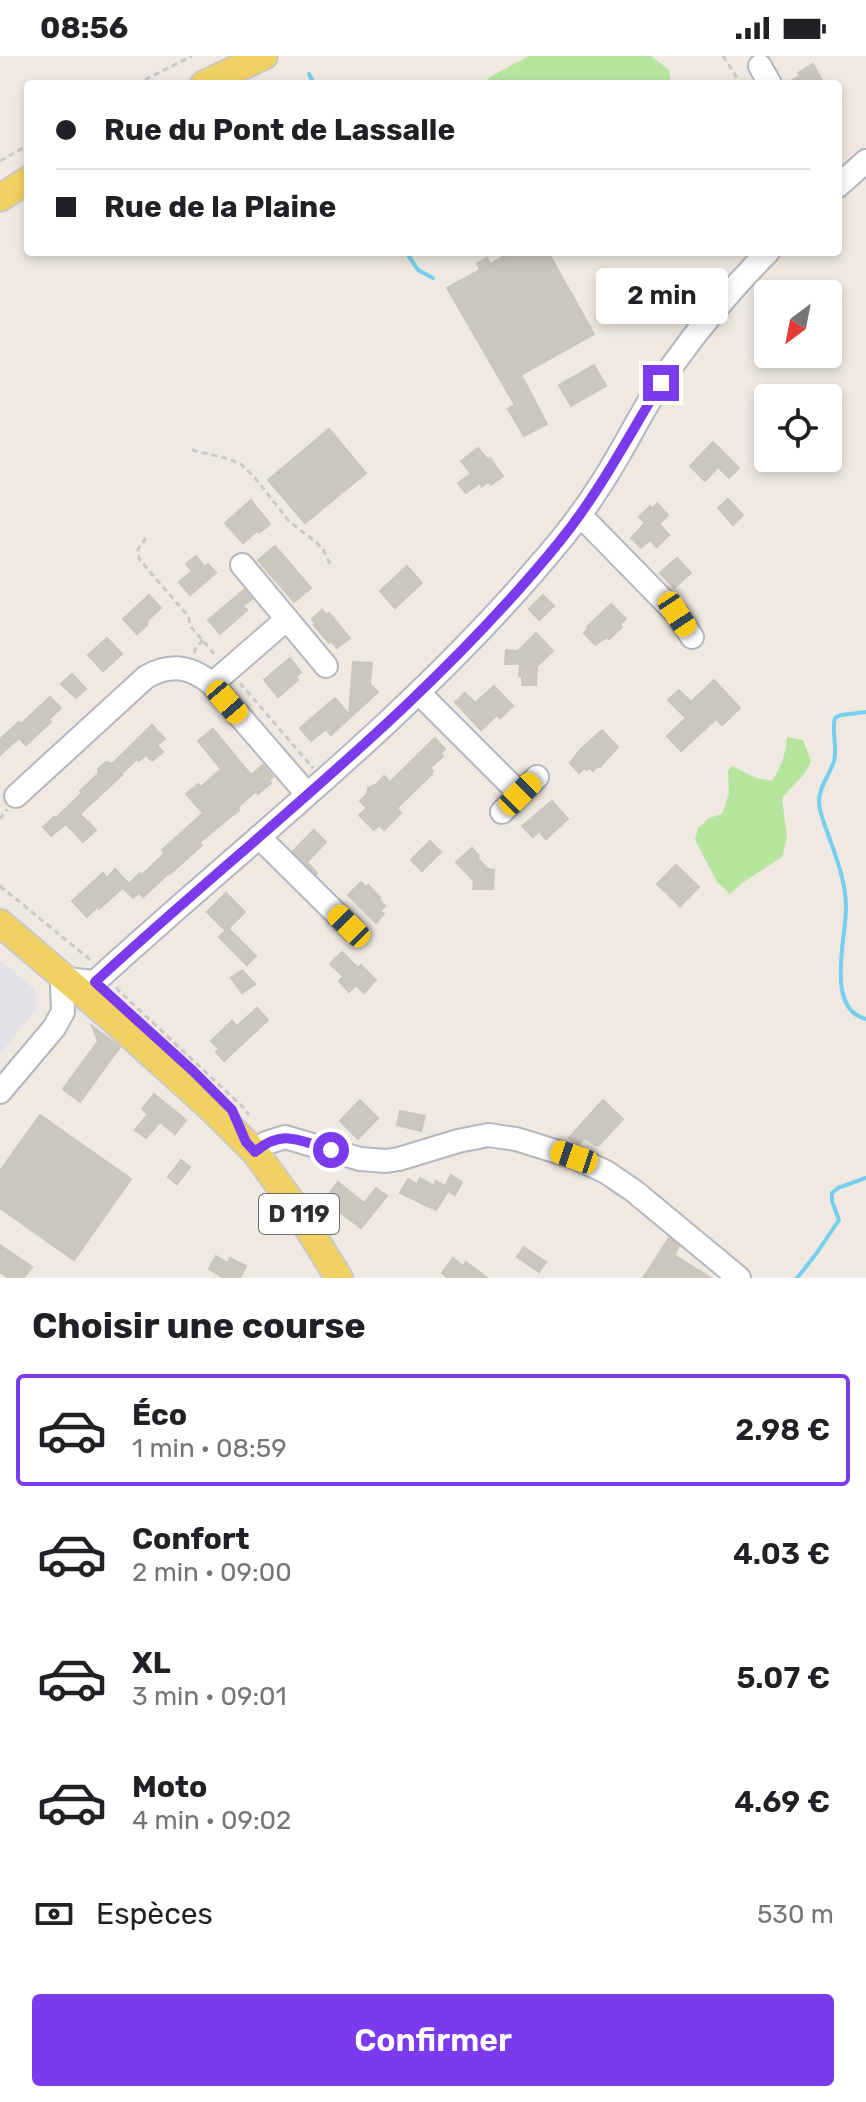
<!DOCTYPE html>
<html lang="fr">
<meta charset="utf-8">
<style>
body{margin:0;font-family:Rubik,sans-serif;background:#f2f2f2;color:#202124;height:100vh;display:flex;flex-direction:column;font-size:30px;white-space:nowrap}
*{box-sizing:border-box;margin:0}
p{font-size:26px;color:#757577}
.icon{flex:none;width:44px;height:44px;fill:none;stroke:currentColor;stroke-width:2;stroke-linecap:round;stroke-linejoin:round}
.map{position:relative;height:1222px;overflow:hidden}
.drawer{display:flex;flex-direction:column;background:#fff;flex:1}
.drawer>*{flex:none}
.hud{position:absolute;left:24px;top:24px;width:818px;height:176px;border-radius:8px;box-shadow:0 4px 12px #0003;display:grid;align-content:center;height:176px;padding:0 32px;background:#fff}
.needle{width:52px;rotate:212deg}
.fabs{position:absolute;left:754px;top:224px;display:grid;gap:16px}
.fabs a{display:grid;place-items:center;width:88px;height:88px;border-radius:8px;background:#fff;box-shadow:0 4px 12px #0003;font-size:40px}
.end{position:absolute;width:36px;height:36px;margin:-18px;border:10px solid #7c3aed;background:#fff;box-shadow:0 0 0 4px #fff}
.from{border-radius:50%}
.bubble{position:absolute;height:56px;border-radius:8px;background:#fff;box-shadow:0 4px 12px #0003;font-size:26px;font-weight:600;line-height:56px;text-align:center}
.car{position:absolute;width:24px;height:48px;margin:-24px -12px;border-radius:10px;box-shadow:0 0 6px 2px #0007;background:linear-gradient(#f5c518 24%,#345 0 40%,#f5c518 0 76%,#345 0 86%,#f5c518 0)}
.hud b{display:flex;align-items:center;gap:28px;height:76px;font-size:30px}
.hud b+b{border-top:2px solid #e0e0e0}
.hud i{width:20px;height:20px;background:#202124}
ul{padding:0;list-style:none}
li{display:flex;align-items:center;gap:24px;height:112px;margin:0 16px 12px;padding:0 16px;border:4px solid transparent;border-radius:8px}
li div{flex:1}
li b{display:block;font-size:30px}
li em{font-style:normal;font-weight:600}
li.on{border-color:#7c3aed}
li>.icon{width:72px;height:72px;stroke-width:1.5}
h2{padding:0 32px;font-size:36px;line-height:96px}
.pay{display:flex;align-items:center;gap:20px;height:88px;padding:0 32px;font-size:30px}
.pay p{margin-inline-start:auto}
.button{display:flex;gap:16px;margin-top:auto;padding:16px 32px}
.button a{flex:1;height:92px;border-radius:8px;background:#7c3aed;color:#fff;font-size:32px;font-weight:600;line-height:92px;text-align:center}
.status{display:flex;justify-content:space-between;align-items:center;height:56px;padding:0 40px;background:#fff;direction:ltr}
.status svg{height:22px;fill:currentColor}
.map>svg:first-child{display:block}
</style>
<div class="status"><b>08:56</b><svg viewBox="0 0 49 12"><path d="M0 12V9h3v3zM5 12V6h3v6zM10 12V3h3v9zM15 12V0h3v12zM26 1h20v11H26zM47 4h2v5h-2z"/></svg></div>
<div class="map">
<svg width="866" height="1222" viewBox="0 0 866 1222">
<rect width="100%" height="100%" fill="#efe9e1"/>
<polygon fill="#e3e1e8" points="0,904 34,933 37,942 36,953 0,998"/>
<g fill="#b6e59e">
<polygon points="529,0 651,0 669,14 671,28 487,28 488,22"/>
<path d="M787,681L803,684L811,705C804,722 794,728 782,742L787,781L782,801L742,827L730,838L717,826L695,784L698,772L709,762L722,758L729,737L728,715L732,710L756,722L772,725C781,711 786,698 787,681Z"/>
</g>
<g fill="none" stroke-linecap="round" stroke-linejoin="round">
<g stroke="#75cff0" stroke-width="4">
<polyline points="309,18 314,28"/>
<polyline points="406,196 418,214 433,222"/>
<path d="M866,656L841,659L835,662C831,676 838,690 834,705C830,718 819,731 819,745C819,757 825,769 829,781C837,804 846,826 846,852C846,883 825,953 866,963"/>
<polyline points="797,1222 816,1198 839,1164 832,1145 832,1137 838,1132 866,1122"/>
</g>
</g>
<g fill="#cbc7bf" stroke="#cbc5ba" stroke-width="2">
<polygon points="813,8 824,28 785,28 800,20 798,17"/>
<polygon points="511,196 548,196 594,278 521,319 547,368 524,380 508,353 515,349 447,232 480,214 477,208 487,202 490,208"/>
<polygon points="594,309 606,330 571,350 559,329"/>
<polygon points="329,373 366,417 305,467 268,424"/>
<polygon points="713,386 739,412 729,422 718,411 705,425 690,410"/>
<polygon points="478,392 488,404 490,402 503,420 491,429 488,426 482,430 480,427 466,437 458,427 471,418 461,405"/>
<polygon points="728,443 743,459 733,469 718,452"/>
<polygon points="251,444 270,468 259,477 257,475 243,487 225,467"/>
<polygon points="657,447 668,459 659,468 669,479 657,491 650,484 641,492 631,482 645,467 639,461 650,450 652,453"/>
<polygon points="275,490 311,532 294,546 258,504"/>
<polygon points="196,500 205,511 208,508 216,517 190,539 179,526 192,515 186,508"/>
<polygon points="677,502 691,517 674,532 660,517"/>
<polygon points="407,510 422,527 395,552 380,535"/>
<polygon points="244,534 252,543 243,550 247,554 220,578 208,564"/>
<polygon points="149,539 161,552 148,564 147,569 137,578 123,563"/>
<polygon points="543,539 554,550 539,564 529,553"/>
<polygon points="611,548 626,563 620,568 622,571 609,583 607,581 595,589 584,577 588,573 587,571"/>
<polygon points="322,554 327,559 329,557 350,582 337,592 331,585 329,587 314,569 316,568 312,563"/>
<polygon points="536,577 553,595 537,610 536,629 522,629 522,620 519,620 520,608 505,608 506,594 518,595"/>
<polygon points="107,582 122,598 103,615 88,599"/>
<polygon points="290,602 301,616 296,620 298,624 278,641 264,624"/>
<polygon points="353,606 372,607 370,628 378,636 331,679 326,673 311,685 300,672 335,642 349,659"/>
<polygon points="72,618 86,633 76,642 61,628"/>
<polygon points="714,624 740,652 722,669 716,663 681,695 667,680 686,662 668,644 679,634 691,646"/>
<polygon points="494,630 513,650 500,662 497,659 481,674 455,646 465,637 475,647"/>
<polygon points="50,641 61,652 48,664 51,666 26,689 19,682 0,699 0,683 19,666 21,668"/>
<polygon points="152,669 165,683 157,689 163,696 152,705 146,699 139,705 137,703 121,718 122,719 80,758 96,774 83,786 66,768 51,780 43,771 54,761 56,762 82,737 80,735 98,718 98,713 106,706 112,708"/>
<polygon points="213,673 251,719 263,709 273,721 269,724 271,727 258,738 256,735 237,752 239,754 199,787 202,789 170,818 169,817 143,841 139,837 133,842 124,833 140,817 142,819 165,797 162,794 203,757 186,738 198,728 201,731 221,713 198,685"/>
<polygon points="602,674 618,691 600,711 598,710 593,715 590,712 587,714 585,712 579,717 570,707 579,695"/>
<polygon points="435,682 445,693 441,698 443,700 430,712 433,715 431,717 432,718 397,752 401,757 384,774 379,769 374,774 359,759 367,752 360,745 367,738 368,732 377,728 384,720 390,726"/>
<polygon points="552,745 568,763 546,783 539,775 533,781 522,770"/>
<polygon points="314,774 326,786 307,806 317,817 316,818 293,795"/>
<polygon points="430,785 441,796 422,815 411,804"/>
<polygon points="472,792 479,800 477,802 488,813 494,814 493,833 473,833 474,825 456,806"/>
<polygon points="676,809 699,831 680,850 657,828"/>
<polygon points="115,813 128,827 99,853 97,851 87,861 72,845 103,817 107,822"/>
<polygon points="361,826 366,831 368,829 375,836 380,842 378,843 385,850 380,855 384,858 376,867 348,839"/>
<polygon points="226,837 245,856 226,875 207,856"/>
<polygon points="228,872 256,900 247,909 219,881"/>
<polygon points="342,896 358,912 361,909 376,924 364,937 356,929 349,936 339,925 343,920 330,908"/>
<polygon points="242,914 255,928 242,937 231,922"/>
<polygon points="257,952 268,964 224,1005 216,996 219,993 211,985 232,965 237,970"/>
<polygon points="92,970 120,991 80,1046 63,1033 98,985"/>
<polygon points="154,1038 186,1064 175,1078 160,1066 146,1082 135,1074 148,1058 142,1053"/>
<polygon points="360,1044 378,1062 358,1083 340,1065"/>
<polygon points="603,1044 623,1063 599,1089 595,1089 585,1082 579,1088 574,1086 569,1082"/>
<polygon points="400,1055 425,1060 421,1075 397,1069"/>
<polygon points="40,1059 131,1123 74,1204 0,1152 0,1115"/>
<polygon points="181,1104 190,1111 177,1128 168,1121"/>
<polygon points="451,1119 462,1126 455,1139 448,1135 436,1154 400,1137 408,1123 417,1128 420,1122 434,1130 436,1125 445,1130"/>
<polygon points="338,1126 364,1147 376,1132 387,1140 361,1172 324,1144"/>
<polygon points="669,1182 679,1190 674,1199 711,1222 643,1222"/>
<polygon points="0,1189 32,1211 24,1222 9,1222 0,1216"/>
<polygon points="524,1191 546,1206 539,1216 517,1201"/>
<polygon points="216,1200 228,1207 230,1202 246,1210 240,1222 224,1222 209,1213"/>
<polygon points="453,1202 463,1210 466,1206 487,1222 448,1222 442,1217"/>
</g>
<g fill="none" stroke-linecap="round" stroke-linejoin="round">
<g stroke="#b4b7c1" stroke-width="26">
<g id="minor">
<polyline points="760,10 770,28"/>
<polyline points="838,130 866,105"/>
<polyline points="580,459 677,558 692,581"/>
<polyline points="242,509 326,610"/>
<polyline points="212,628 287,563"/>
<polyline points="419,637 520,738"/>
<path d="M16,740L146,621C170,607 191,610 212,628L307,738"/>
<polyline points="502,756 537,721"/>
<polyline points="259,781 354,875"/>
<path d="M0,1036L54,972L63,956L62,929L66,923L95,926C243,790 405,666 536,513C559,487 581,460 599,431C626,391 645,346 674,307C702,268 734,230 768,196"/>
<polyline points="255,1096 266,1087 285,1081 360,1103 386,1105 399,1103 458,1085 488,1079 516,1083 574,1101 606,1116 634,1135 739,1222"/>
</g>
</g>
<g stroke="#c9c9c9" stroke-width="30">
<g id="major">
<polyline points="204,28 264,0"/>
<polyline points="0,142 28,124"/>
<polyline points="0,867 109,960 214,1055 255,1096 295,1151 339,1222"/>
</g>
</g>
<g stroke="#c9c9c9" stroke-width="3" stroke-dasharray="6 4" stroke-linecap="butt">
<polyline points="723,0 741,28"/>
<polyline points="136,28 192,0"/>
<polyline points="0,105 28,89"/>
<polyline points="192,394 229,403 241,408 255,422 289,465 317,487 324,495 331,510"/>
<polyline points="146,482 138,493 139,503 188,560 191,571 216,600"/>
<polyline points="194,597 196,591 203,584"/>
<polyline points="240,627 313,712"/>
<polyline points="0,763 7,753"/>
<polyline points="0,830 93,906"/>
<polyline points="117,931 118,934 245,1053 249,1059"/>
</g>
<use href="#minor" stroke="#fff" stroke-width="22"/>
<use href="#major" stroke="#f2d163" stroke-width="26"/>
</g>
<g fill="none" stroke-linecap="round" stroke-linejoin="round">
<path stroke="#7c3aed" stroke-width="10" d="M331,1094C299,1085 283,1072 255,1096L246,1086L232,1054L193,1015L95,926C251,782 425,652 560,485C599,437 628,381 661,327"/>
</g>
<g text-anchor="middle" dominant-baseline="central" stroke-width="7" stroke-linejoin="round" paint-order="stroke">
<rect fill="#fff" stroke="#6d6d6d" stroke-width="2" x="259" y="1138" width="80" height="40" rx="6"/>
<g font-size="24" font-weight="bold" fill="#2e2e2e">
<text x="299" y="1158">D 119</text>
</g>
</g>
</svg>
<div class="fabs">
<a><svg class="needle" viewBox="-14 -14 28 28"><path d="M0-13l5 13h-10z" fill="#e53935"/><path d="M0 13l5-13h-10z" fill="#757577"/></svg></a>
<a><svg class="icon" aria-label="locate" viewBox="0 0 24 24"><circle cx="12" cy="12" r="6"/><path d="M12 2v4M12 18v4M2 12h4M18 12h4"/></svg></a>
</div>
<i class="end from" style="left:331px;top:1094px"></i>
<i class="end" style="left:661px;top:327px"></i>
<div class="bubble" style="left:596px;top:212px;width:132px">2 min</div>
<i class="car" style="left:677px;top:558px;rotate:147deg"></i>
<i class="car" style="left:227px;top:646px;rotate:139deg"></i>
<i class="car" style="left:520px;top:738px;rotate:45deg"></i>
<i class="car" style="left:349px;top:870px;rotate:315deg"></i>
<i class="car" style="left:574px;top:1101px;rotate:289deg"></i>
<div class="hud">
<b><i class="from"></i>Rue du Pont de Lassalle</b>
<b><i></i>Rue de la Plaine</b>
</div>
</div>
<section class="drawer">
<h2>Choisir une course</h2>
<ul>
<li class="on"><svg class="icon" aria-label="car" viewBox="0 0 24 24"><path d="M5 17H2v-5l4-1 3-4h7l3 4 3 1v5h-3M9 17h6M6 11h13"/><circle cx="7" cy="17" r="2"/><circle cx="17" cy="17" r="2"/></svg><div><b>Éco</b><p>1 min · 08:59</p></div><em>2.98 €</em></li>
<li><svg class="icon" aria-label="car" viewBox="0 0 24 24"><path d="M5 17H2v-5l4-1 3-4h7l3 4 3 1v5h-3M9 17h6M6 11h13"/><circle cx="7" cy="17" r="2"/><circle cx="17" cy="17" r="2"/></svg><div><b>Confort</b><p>2 min · 09:00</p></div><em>4.03 €</em></li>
<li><svg class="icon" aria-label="car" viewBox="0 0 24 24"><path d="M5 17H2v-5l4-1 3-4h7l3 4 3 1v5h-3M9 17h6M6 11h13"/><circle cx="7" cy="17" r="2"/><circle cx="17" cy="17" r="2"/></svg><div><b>XL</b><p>3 min · 09:01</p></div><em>5.07 €</em></li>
<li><svg class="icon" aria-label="car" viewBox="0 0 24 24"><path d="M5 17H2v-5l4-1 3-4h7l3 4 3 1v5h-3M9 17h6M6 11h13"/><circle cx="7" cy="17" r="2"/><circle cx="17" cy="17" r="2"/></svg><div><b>Moto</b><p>4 min · 09:02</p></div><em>4.69 €</em></li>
</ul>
<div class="pay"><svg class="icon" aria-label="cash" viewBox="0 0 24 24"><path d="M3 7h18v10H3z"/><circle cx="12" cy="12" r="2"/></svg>Espèces<p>530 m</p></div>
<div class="button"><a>Confirmer</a></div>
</section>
